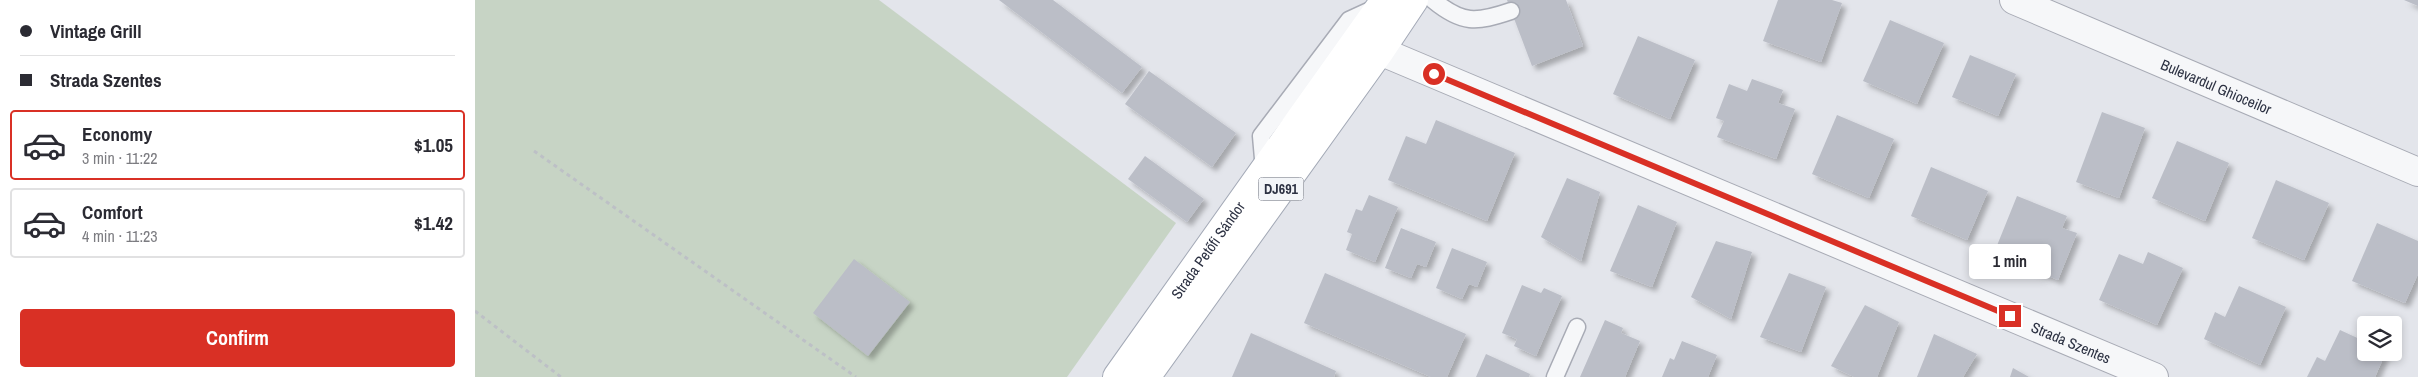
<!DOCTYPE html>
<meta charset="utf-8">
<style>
body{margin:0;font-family:"Archivo Narrow",sans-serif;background:#f2f2f3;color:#2b2b33;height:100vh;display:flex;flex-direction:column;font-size:19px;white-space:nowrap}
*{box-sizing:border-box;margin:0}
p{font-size:16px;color:#7c7c81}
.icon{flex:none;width:28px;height:28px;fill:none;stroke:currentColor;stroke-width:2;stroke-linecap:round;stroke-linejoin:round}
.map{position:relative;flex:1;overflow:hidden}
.panel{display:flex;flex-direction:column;background:#fff;width:475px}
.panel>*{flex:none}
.guide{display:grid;align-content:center;height:110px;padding:0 20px;background:#fff}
.buttons{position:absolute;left:1882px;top:316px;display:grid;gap:10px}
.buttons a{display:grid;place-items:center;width:45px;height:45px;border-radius:5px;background:#fff;box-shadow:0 2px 8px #0003;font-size:25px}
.end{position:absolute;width:22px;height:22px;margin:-11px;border:6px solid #d93025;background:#fff;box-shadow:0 0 0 2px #fff}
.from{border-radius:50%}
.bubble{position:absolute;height:35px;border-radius:5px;background:#fff;box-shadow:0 2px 8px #0003;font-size:16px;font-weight:700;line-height:35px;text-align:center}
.guide b{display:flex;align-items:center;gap:18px;height:48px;font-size:19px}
.guide b+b{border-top:1px solid #e1e1e2}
.guide i{width:12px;height:12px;background:#2b2b33}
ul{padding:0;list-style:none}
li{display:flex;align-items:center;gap:15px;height:70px;margin:0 10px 8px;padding:0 10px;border:2px solid #e1e1e2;border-radius:5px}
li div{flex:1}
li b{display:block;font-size:19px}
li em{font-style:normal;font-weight:700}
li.active{border-color:#d93025}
li>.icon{width:45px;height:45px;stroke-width:1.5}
.button{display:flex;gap:10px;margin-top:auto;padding:10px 20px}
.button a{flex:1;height:58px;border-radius:5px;background:#d93025;color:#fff;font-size:20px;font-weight:700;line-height:58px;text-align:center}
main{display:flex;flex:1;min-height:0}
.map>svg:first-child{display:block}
</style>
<main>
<section class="panel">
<div class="guide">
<b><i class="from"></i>Vintage Grill</b>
<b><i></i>Strada Szentes</b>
</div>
<ul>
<li class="active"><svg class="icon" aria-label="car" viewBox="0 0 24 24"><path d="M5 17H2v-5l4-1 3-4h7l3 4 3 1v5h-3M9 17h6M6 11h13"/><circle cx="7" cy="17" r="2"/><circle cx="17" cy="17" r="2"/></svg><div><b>Economy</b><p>3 min · 11:22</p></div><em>$1.05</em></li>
<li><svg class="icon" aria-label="car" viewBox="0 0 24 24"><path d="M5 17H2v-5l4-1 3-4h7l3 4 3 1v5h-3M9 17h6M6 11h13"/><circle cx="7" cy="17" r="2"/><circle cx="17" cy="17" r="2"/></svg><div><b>Comfort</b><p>4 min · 11:23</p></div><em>$1.42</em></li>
</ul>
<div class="button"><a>Confirm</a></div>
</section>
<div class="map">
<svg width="1943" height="377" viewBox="0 0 1943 377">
<defs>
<filter id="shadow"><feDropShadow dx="4.5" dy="4.5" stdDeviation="2.5" flood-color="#0004"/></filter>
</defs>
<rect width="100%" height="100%" fill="#e3e5eb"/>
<polygon fill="#c7d4c5" points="0,0 404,0 701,223 592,377 0,377"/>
<g fill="#bbbec7" filter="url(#shadow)">
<polygon points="524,0 578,0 667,67 647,93"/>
<polygon points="1032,0 1091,0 1108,46 1057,66"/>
<polygon points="1303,0 1357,0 1367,3 1346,62 1288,41"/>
<polygon points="1929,0 1943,0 1943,6"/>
<polygon points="1415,20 1469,43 1442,104 1388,81"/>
<polygon points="1163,36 1220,60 1195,119 1138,94"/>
<polygon points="1495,55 1541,74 1523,116 1477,97"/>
<polygon points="674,71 761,133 737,167 650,104"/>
<polygon points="1277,79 1308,90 1303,103 1320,109 1301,159 1242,137 1249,121 1241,118 1254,84 1272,91"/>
<polygon points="1627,112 1670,128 1644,198 1601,182"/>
<polygon points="1362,115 1419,139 1394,198 1337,174"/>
<polygon points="961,120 1040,153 1012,221 913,180 931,136 951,144"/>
<polygon points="1702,141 1754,163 1730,221 1677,198"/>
<polygon points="670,156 729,199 712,222 653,179"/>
<polygon points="1456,167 1513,191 1492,240 1436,216"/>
<polygon points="1092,178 1125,192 1106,261 1066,237"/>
<polygon points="1801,180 1854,203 1829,260 1777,238"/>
<polygon points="894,195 923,207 900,262 871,250 877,234 872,232 881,209 887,211"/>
<polygon points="1542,196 1592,216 1587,228 1602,233 1583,280 1551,267 1554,261 1521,248"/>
<polygon points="1163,205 1202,222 1177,287 1135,271"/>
<polygon points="1902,223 1943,241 1943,274 1930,303 1877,281"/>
<polygon points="926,228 961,242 951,267 942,264 936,278 910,268"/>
<polygon points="1241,241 1277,252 1256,319 1216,297"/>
<polygon points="977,248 1012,262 1002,287 994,284 987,299 961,288"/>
<polygon points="1673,252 1708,268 1682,325 1624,300 1644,254 1668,264"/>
<polygon points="379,259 435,302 393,356 338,313"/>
<polygon points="850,273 991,334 972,377 956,377 829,323"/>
<polygon points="1314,273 1351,287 1326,352 1285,337"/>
<polygon points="1047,285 1066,293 1069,288 1087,296 1061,356 1039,346 1042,339 1027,333"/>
<polygon points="1764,286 1811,307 1785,365 1729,339 1740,312 1750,317"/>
<polygon points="1390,305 1424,322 1402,377 1379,377 1356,366"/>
<polygon points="1130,320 1148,328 1146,333 1165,341 1150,377 1105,377"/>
<polygon points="1865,330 1891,342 1891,352 1911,352 1900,377 1832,377 1842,357 1850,361"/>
<polygon points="776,333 861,371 859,377 757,377"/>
<polygon points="1459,334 1502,354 1488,377 1442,377"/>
<polygon points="1207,341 1242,355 1233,377 1187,377 1195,358 1199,360"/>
<polygon points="1011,354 1055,374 1054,377 1001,377"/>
<polygon points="1538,368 1554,377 1535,377"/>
</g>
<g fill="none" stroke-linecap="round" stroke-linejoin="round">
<g stroke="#a8abb5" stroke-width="19">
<g id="service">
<path d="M958,0C987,24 1001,23 1036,11"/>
<polyline points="789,170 786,136 874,20 900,8"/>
<polyline points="1080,377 1102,327"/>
</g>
</g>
<g stroke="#a8abb5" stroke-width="30">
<g id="minor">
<path id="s1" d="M1539,0L1943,172"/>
<path id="s2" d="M905,51L1679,377"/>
</g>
</g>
<g stroke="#a3a9b6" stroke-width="30">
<g id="primary">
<path id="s3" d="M642,377L910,0"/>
<polyline points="671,377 905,51 939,0"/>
</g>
</g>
<g stroke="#bdc0c6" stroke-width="3" stroke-dasharray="4 4" stroke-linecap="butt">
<polyline points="59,151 381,377"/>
<polyline points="0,311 86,377"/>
</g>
<use href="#service" stroke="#f6f7f9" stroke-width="16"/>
<use href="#minor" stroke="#f6f7f9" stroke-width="28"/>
<use href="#primary" stroke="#fff" stroke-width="28"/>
</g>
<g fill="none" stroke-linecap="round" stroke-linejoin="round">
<polyline stroke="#d93025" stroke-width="6" points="959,74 1535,316"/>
</g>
<g text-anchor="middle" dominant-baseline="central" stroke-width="4" stroke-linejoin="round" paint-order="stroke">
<rect fill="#f3f5f8" stroke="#686c79" stroke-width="1" x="783.5" y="177.5" width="45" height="23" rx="4"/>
<g font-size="14" font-weight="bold" fill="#2c3142">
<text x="806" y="189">DJ691</text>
</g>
<g font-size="15" fill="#2c3142" stroke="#f3f5f8">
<text stroke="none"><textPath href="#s1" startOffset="220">Bulevardul Ghioceilor</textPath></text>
<text stroke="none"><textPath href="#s3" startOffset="156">Strada Petőfi Sándor</textPath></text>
<text stroke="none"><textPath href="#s2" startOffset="750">Strada Szentes</textPath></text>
</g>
</g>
</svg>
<div class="buttons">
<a><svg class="icon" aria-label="layers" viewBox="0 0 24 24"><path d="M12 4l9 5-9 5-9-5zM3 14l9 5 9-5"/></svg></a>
</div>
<i class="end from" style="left:959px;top:74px"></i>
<i class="end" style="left:1535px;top:316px"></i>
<div class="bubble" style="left:1494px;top:244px;width:82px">1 min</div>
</div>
</main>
